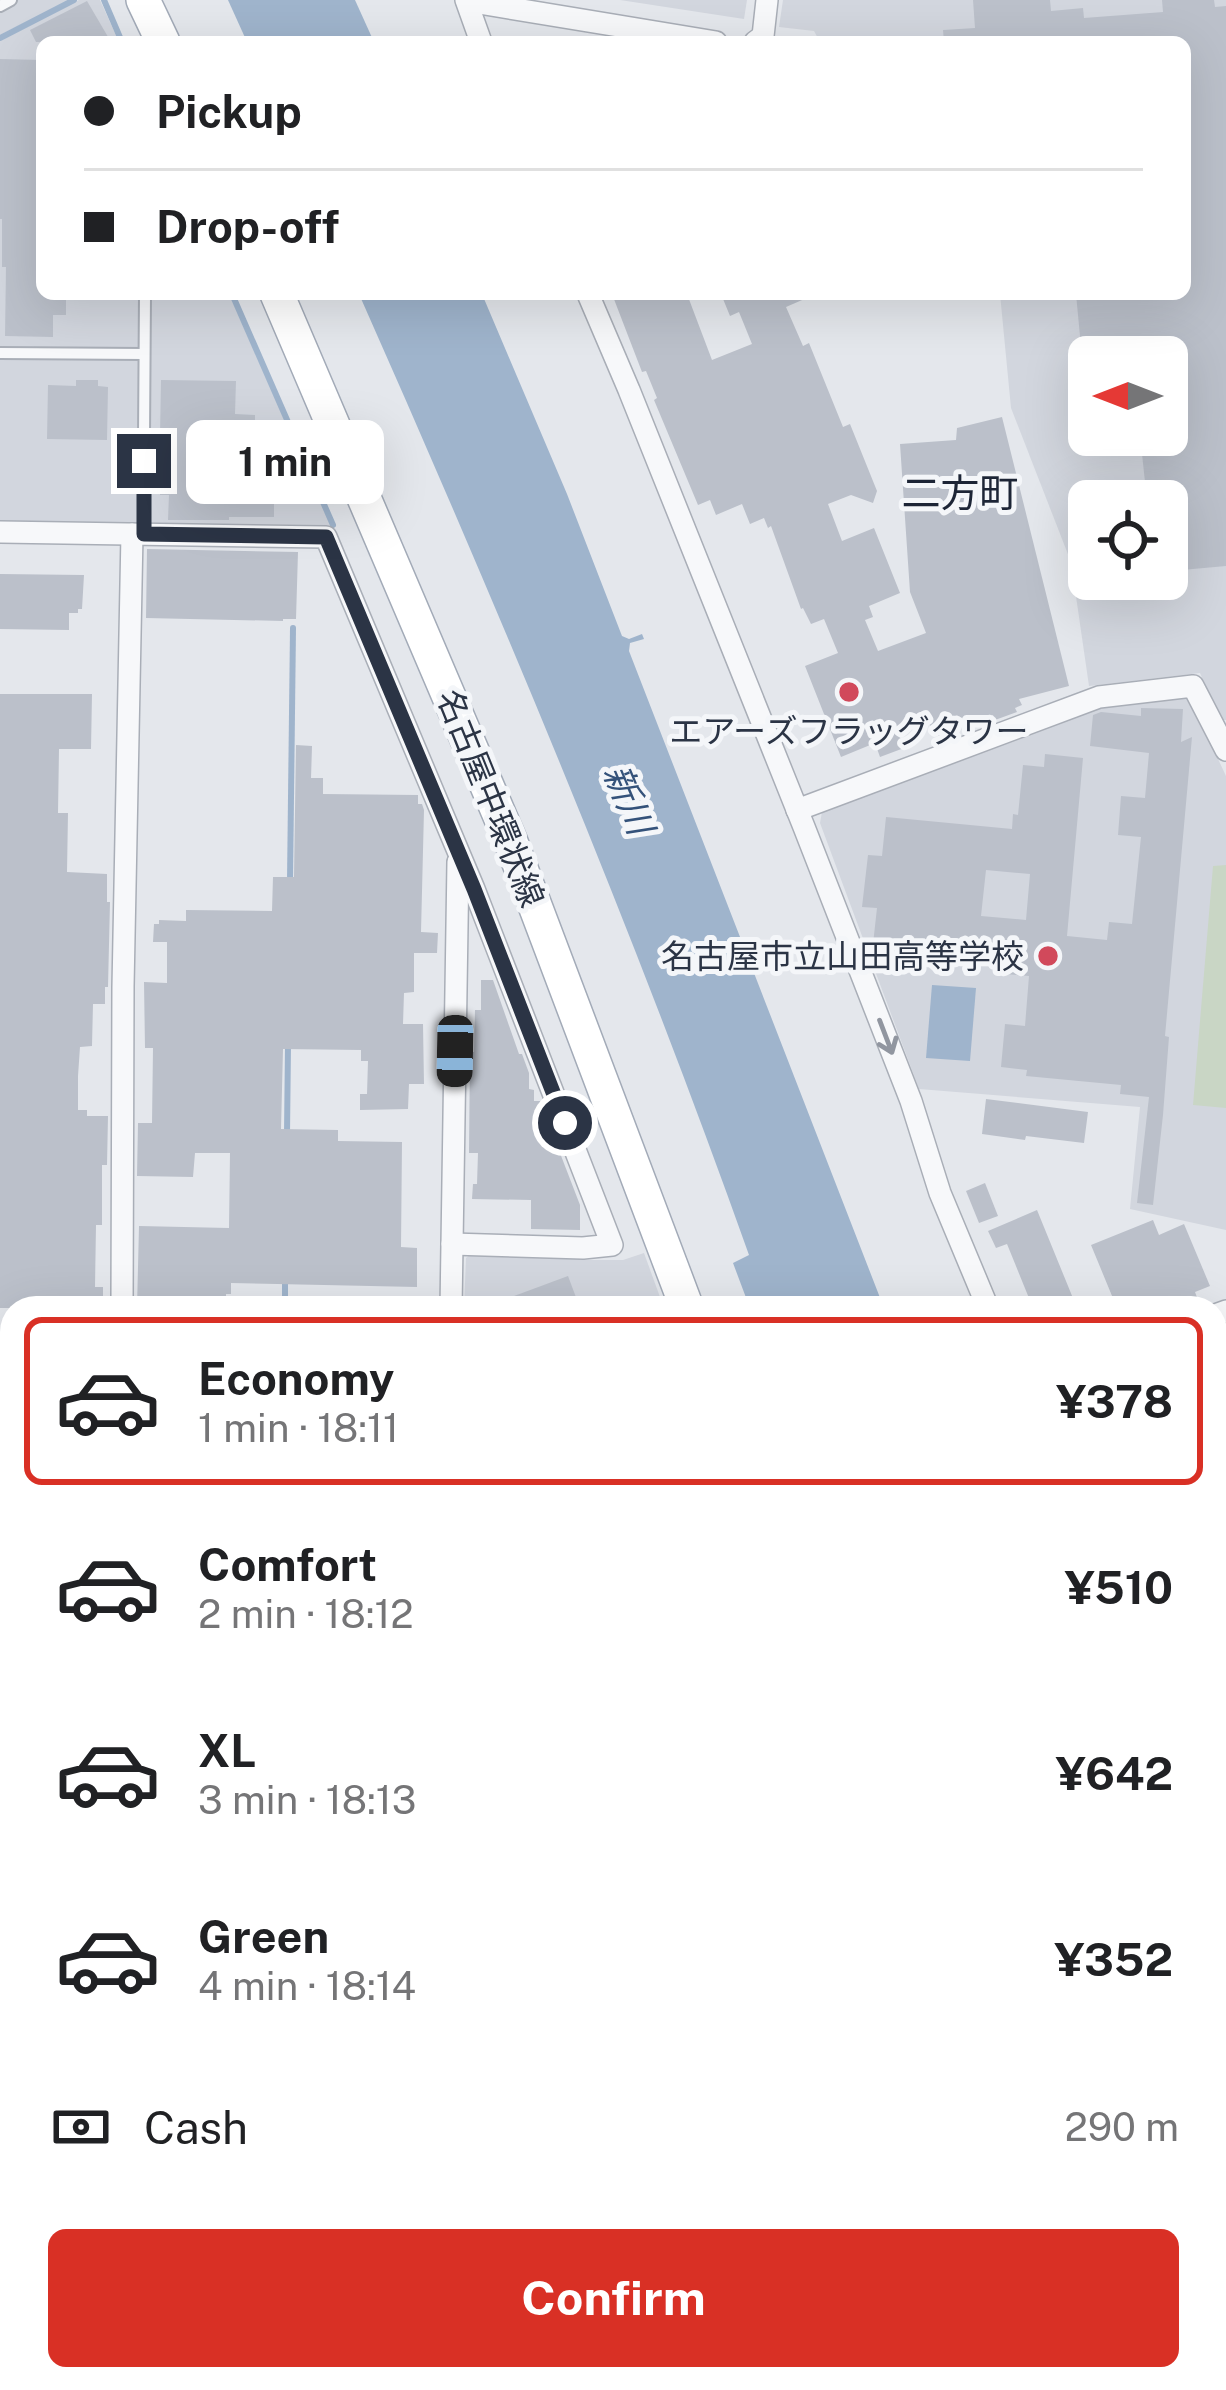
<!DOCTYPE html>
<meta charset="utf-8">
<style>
body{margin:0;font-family:"Public Sans","Noto Sans JP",sans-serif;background:#f2f2f2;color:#202124;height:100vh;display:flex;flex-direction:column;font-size:45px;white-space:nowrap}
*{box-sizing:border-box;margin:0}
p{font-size:39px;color:#757577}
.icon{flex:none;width:66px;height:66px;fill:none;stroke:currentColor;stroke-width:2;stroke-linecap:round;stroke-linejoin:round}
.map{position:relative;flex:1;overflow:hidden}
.details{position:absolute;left:0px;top:1296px;width:1227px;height:1095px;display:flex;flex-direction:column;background:#fff;border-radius:36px 36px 0 0;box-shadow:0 12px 48px #0002}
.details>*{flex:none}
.guide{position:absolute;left:36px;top:36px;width:1155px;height:264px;border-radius:18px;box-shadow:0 12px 48px #0002;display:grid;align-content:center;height:264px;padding:0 48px;background:#fff}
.needle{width:78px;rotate:270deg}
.controls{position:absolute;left:1068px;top:336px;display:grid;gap:24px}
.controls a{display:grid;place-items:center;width:120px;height:120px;border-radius:18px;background:#fff;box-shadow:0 12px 48px #0002;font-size:60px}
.end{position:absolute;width:54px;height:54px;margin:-27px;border:15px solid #2b3445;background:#fff;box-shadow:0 0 0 6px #fff}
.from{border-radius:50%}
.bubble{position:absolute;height:84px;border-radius:18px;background:#fff;box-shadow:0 12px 48px #0002;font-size:39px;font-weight:700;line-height:84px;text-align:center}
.car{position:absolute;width:36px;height:72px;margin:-36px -18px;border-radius:15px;box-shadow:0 0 9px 3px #0007;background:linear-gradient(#222 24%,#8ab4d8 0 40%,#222 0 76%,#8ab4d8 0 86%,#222 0)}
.guide b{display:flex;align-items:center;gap:42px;height:114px;font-size:45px}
.guide b+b{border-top:3px solid #e0e0e0}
.guide i{width:30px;height:30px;background:#202124}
ul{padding:21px 0 0;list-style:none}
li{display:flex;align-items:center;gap:36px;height:168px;margin:0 24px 18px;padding:0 24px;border:6px solid transparent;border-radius:18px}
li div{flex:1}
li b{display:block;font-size:45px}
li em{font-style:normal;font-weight:700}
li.on{border-color:#d93025}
li>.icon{width:108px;height:108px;stroke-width:1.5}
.pay{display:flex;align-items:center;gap:30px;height:132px;padding:0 48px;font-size:45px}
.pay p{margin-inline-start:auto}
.cta{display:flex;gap:24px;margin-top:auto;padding:24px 48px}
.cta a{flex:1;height:138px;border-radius:18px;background:#d93025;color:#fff;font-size:48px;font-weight:700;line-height:138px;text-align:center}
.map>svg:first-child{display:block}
</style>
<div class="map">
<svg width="1226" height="2390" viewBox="0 0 1226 2390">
<rect width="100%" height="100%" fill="#e4e7ec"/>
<g fill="#d2d6de" fill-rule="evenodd">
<polygon points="0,0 69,0 0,35"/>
<polygon points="79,0 100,0 119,42 42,42 42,294 229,294 331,525 0,521 0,41"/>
<polygon points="620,0 747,0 744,19"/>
<path d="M783,0H1226V720H1221L1200,673L1089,686L1071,562L1011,408L1000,294H1185V42H820L814,31L779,27ZM1089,357H1167V435H1089ZM1089,501H1167V579H1089Z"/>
<polygon points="1188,695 1226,776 1226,1230 1130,1209 1140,1107 919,1089 820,823 822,812 1103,705"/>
<polygon points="644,1253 664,1308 464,1308 466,1258 471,1254 579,1254 580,1260 623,1260"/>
<polygon points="585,2379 741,2379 717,2390 563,2390"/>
</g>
<polygon fill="#c9d6c5" points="1226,865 1226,1108 1193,1105 1213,866"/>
<g fill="#9fb4cc">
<polygon points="228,0 355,0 374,42 247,42"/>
<path d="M359,294H482L567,494L622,636L629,639L642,634L644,639L630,643L629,651L884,1308H735L748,1303L733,1263L749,1255C633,929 499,610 359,294Z"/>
<polygon points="932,985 976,988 970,1061 926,1058"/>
<polygon points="1215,2120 1226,2137 1226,2344 1215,2328"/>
</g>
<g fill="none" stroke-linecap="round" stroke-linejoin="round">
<g stroke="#9fb4cc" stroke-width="6">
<polyline points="104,0 122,42"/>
<polyline points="0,38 74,0"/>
<polyline points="232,294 333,525"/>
<polyline points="290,882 293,628"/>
<polyline points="287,1134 288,1045"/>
<polyline points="285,1308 285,1279"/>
<polyline points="195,2390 197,2379"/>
</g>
</g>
<g fill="#bbc0ca" fill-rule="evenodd">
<polygon points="973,0 1050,0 1051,11 1083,8 1084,18 1163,12 1162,0 1214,0 1215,7 1226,6 1226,566 1171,571 1167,501 1147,501 1140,435 1167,435 1167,357 1082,357 1076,294 1185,294 1185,42 944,42 943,30 975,28"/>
<polygon points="87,1 111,42 36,42 30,30"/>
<polygon points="0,59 42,60 42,294 66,294 66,315 53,315 53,337 5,336 6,267 2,267 2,219 0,219"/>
<polygon points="612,294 687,294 712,360 752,344 739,312 730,316 721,294 816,294 786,307 803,346 809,343 843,427 850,424 877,491 873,503 851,495 828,504 842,541 874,528 900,593 869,606 873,617 865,620 878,651 926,633 910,592 900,444 956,440 957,428 1002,417 1069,686 1019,699 1022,705 1015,708 1017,712 995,720 993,715 935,737 928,720 898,732 904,748 880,757 875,743 841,757 805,666 838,653 824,619 811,624 803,608 801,609 771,526 768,528 764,518 750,524 742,504 716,515 710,500 698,505 654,400 657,398 646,371 642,372"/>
<polygon points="76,380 98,380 98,386 108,387 107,440 47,439 48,385 76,386"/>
<polygon points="161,380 236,381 235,414 255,415 255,437 275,437 275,450 284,450 286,494 306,485 314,502 274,501 274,517 229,517 229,520 168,520 169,495 160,495 160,461 154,461 148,452 141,452 141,445 148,445 154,436 160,436"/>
<polygon points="147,549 298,552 296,619 283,619 283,621 146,618"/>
<polygon points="0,574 84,575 82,609 78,609 78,613 69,613 69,630 0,629"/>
<polygon points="0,694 92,694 91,749 59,749 58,813 68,813 67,872 107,874 107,902 110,902 108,987 105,987 105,1004 93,1004 92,1046 80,1047 78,1076 78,1110 87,1110 87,1116 108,1116 107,1165 102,1165 102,1225 96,1225 95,1287 103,1287 103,1308 0,1308"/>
<path d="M1141,708L1183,709L1181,742L1192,737L1165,1036L1169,1037L1163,1115L1153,1205L1137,1203L1149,1097L1120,1094L1121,1085L1026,1076L1027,1070L1001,1067L1005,1024L1025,1026L1029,976L1004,974L1006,957L873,944L877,908L862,907L868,855L882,856L886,817L1012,829L1013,814L1018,815L1023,765L1044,767L1045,754L1083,758L1067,936L1107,940L1109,922L1132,924L1141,837L1118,835L1121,796L1145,798L1149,753L1090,746L1093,715L1101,712L1141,716ZM986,870L1030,874L1026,920L981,916Z"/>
<polygon points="296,745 312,746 311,778 323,778 323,794 418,795 418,804 422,804 424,810 421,932 438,933 437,953 414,953 414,992 404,993 403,1024 423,1024 424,1084 409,1084 408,1109 360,1110 360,1094 367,1094 368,1061 361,1061 361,1050 283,1049 281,1129 338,1130 338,1141 402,1142 401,1247 417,1248 417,1287 231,1283 231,1294 226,1294 226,1304 221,1304 221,1308 137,1308 139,1226 229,1228 230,1153 195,1153 193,1177 137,1176 138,1123 152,1123 153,1048 145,1048 144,982 167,983 167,942 153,942 154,924 159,924 159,920 186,921 186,910 272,911 273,877 294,877"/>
<polygon points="481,980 493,980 519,1054 522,1054 529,1073 529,1089 534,1090 534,1101 540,1101 580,1205 580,1230 531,1229 531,1200 472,1199 473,1184 477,1184 478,1153 469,1153 470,1052 474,1052 475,1010 481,1010"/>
<polygon points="986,1099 1088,1112 1084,1143 1026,1136 1025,1140 982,1134"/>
<polygon points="985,1183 998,1216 979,1223 966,1191"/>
<polygon points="1037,1210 1077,1308 1033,1308 1007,1244 996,1248 988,1231"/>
<polygon points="1153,1220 1159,1235 1184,1224 1210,1286 1195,1292 1201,1308 1117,1308 1091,1245"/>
<polygon points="568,1276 580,1308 487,1308 487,1306"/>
</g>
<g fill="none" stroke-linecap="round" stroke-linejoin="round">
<g stroke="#a9aeb7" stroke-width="14">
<g id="service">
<polyline points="0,6 11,0"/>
<polyline points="0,353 144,354"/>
<polyline points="144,436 145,294"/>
<polyline points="144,534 144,461"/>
</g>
</g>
<g stroke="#a9aeb7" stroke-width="24">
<g id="minor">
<polyline points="466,0 481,42"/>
<polyline points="467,1 716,42"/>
<polyline points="755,42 763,36 767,0"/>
<polyline points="588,294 629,390 804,827 911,1101 940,1193 988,1308"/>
<polyline points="0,532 326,537 474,889 612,1245 583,1248 452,1244"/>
<polyline points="797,810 1099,697 1193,686 1226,750"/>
<polyline points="122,1308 123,987 132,534"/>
<polyline points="451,1308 458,862"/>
<polyline points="1215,1315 1226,1311"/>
<polyline points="0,1354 12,1354"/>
<polyline points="0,1495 12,1496"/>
<polyline points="1215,1543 1226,1539"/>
<polyline points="1215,1844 1226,1869"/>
<polyline points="0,2016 12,2016"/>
<polyline points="0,2210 12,2210"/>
<polyline points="400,2379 402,2390"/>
<polyline points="109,2390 109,2379"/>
<polyline points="534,2390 556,2379"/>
<polyline points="726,2390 750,2379"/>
<polyline points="1020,2390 1036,2379"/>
</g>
</g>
<g stroke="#a3abb8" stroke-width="36">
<g id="primary">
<polyline points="143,0 163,42"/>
<polyline points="277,294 511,842 687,1308"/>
<polyline points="1133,2379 1143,2390"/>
</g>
</g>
<use href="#service" stroke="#f7f8fa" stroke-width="10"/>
<use href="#minor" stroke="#f7f8fa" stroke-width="21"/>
<use href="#primary" stroke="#fff" stroke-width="33"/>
<g stroke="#7d8696" stroke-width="6" stroke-dasharray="6 12" stroke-linecap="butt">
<polyline points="1215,2082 1226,2077"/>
<polyline points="1215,2142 1226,2137"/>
<polyline points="580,2390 603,2379"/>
<polyline points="694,2390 718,2379"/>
</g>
</g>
<defs><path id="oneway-shaft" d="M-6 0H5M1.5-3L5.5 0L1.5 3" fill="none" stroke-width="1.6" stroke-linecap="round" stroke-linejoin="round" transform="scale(3)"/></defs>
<use stroke="#9196a0" href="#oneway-shaft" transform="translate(886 1037) rotate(69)"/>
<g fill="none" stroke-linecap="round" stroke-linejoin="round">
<polyline stroke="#2b3445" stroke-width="15" points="144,461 144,534 326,537 474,889 565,1123"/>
</g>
<g fill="#d1495b" stroke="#f4f6f9" stroke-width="4.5">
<circle cx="849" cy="692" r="12"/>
<circle cx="1048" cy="956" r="12"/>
</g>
<g text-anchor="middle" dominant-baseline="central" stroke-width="10" stroke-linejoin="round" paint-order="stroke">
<g font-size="33" fill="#2b3445" stroke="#f4f6f9">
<text x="849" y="731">エアーズフラッグタワー</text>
<text x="1024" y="956" text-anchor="end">名古屋市立山田高等学校</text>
</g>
<g font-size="33" fill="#2b3445" stroke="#f4f6f9">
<text transform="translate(491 798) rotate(68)">名古屋中環状線</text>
</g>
<g font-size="36" font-style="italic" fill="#34527a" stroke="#f4f6f9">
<text transform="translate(629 799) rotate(67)">新川</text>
</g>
<g font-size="39" fill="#1d2536" stroke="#f4f6f9">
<text x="960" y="493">二方町</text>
</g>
</g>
</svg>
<div class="controls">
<a><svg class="needle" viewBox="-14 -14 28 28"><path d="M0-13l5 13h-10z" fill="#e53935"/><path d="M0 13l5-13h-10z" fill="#757577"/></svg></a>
<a><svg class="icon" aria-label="locate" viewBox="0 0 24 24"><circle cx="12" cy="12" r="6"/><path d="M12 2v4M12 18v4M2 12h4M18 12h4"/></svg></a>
</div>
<i class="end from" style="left:565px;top:1123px"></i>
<i class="end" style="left:144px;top:461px"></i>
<div class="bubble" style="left:186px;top:420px;width:198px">1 min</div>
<i class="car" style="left:455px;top:1051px;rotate:181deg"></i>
<div class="guide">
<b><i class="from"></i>Pickup</b>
<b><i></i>Drop-off</b>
</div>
<section class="details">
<ul>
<li class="on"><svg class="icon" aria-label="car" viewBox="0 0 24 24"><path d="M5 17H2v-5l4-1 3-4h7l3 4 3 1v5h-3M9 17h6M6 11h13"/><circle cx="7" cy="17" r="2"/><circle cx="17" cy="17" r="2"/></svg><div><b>Economy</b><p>1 min · 18:11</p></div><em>¥378</em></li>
<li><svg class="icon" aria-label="car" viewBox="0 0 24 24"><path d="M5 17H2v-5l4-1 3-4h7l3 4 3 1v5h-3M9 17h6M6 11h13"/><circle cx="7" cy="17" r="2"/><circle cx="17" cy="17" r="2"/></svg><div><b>Comfort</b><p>2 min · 18:12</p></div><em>¥510</em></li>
<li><svg class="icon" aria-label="car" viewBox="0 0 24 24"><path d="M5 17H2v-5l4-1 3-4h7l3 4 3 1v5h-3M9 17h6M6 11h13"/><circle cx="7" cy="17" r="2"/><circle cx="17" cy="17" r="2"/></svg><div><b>XL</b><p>3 min · 18:13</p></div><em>¥642</em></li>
<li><svg class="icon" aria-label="car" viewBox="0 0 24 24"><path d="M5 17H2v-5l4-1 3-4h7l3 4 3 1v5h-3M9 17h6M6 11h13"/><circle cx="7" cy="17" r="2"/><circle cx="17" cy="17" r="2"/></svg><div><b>Green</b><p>4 min · 18:14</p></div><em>¥352</em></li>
</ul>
<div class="pay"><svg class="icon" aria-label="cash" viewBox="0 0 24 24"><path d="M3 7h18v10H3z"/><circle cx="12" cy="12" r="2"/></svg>Cash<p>290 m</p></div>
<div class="cta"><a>Confirm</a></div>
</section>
</div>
